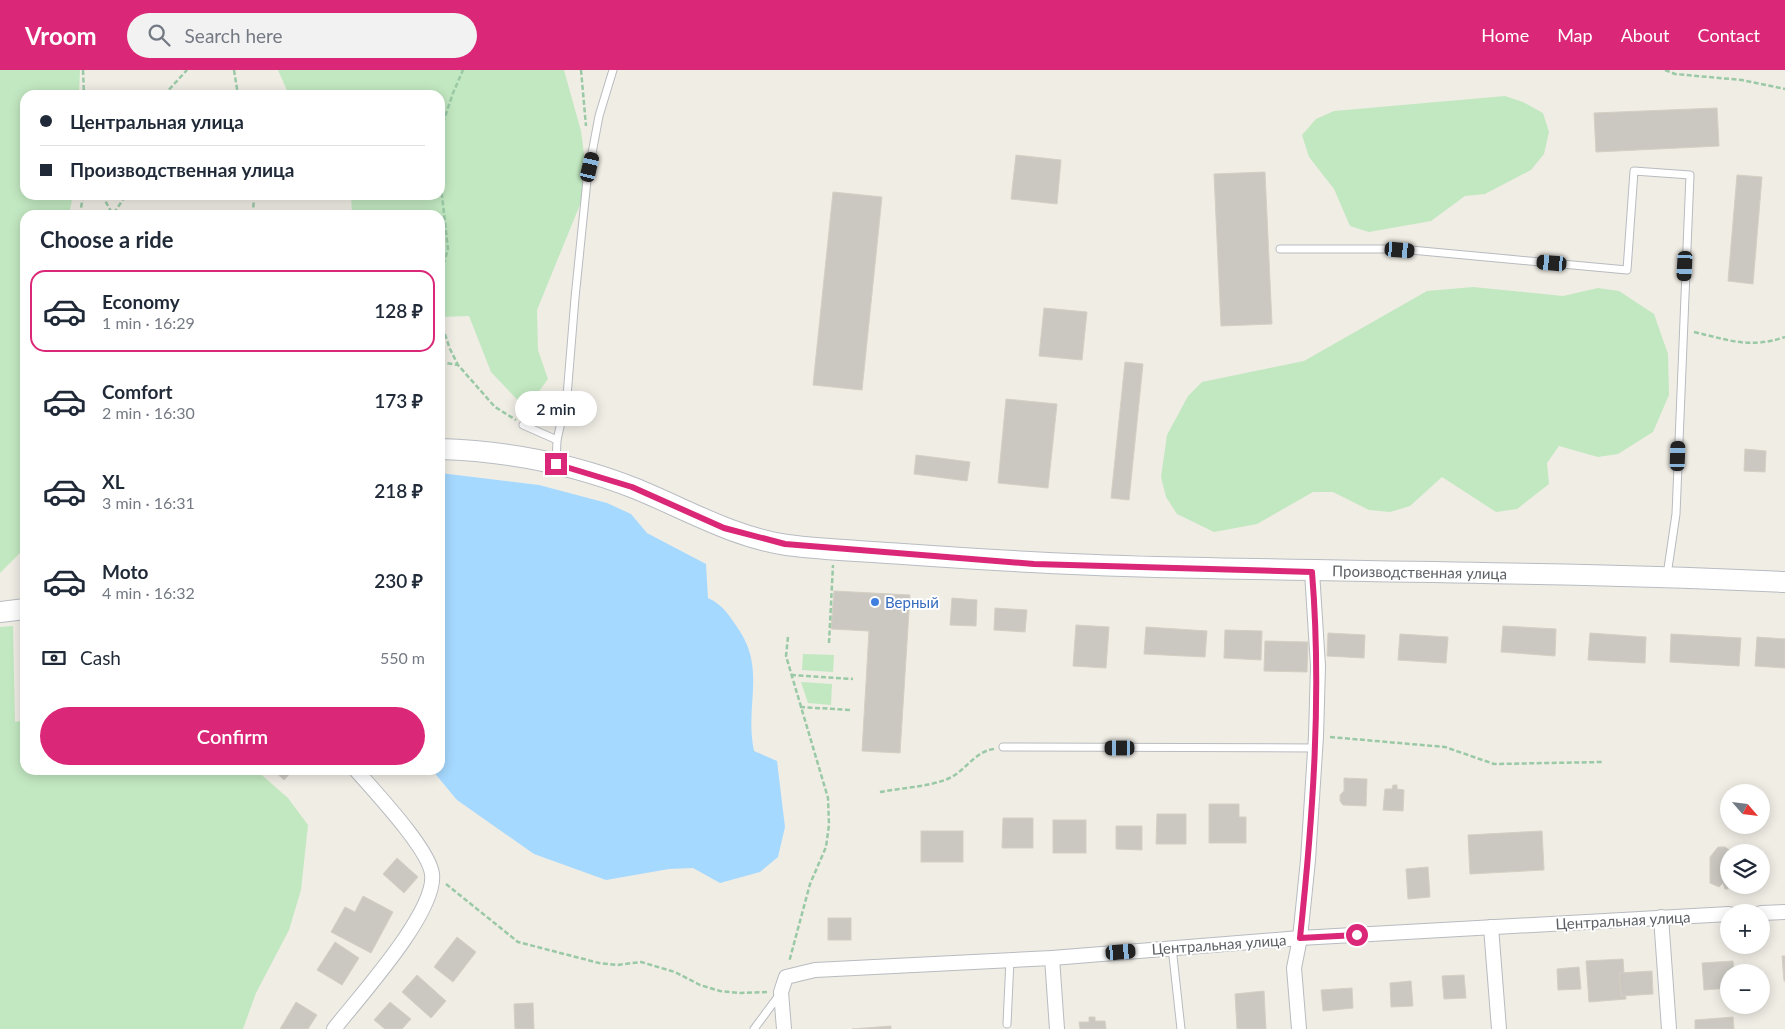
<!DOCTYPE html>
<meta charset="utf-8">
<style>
body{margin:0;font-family:Lato,sans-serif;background:#f2f2f3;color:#1f2937;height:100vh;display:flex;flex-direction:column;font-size:19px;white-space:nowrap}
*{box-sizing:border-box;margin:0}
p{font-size:16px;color:#747a83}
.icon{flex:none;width:28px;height:28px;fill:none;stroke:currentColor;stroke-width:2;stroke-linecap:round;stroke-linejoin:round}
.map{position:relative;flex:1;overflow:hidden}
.side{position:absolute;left:20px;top:140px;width:425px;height:565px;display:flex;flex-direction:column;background:#fff;border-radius:15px;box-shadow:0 2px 12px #0003}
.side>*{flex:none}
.guide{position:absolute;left:20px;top:20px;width:425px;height:110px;border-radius:15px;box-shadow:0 2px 12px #0003;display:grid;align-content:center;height:110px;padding:0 20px;background:#fff}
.needle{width:32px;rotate:118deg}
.fabs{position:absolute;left:1720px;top:714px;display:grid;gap:10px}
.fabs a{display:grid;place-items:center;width:50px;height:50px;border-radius:50%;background:#fff;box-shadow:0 2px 12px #0003;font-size:25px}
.end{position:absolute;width:22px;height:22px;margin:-11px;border:6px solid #db2777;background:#fff;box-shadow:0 0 0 2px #fff}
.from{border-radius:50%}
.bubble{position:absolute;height:35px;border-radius:18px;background:#fff;box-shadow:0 2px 12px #0003;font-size:16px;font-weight:600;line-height:35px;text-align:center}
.car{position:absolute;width:15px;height:30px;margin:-15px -8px;border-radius:6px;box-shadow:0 0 4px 1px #0007;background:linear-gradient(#222 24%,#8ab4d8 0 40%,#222 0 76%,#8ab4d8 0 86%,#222 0)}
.guide b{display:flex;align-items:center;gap:18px;height:48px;font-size:19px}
.guide b+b{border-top:1px solid #e0e1e3}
.guide i{width:12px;height:12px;background:#1f2937}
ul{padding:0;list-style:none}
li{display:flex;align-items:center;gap:15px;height:82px;margin:0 10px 8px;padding:0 10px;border:2px solid transparent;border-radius:15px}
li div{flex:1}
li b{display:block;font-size:19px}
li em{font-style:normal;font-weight:600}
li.active{border-color:#db2777}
li>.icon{width:45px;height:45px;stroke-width:1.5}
h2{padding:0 20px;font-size:22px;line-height:60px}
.pay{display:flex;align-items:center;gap:12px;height:55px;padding:0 20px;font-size:19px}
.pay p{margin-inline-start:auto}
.button{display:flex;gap:10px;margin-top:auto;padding:10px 20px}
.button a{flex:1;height:58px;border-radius:30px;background:#db2777;color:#fff;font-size:20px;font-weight:600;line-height:58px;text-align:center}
header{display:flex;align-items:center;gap:30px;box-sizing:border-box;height:70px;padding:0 25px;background:#db2777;color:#fff}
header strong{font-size:24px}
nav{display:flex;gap:28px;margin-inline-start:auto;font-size:18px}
.search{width:350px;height:45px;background:#f2f2f3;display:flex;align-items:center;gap:12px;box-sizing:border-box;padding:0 18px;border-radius:28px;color:#747a83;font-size:19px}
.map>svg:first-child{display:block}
</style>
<header>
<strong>Vroom</strong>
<div class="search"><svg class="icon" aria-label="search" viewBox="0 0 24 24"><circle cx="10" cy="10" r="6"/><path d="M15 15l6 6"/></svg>Search here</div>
<nav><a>Home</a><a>Map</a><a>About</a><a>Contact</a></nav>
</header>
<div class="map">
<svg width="1785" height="959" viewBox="0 0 1785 959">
<rect width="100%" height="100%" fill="#f0ede5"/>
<g fill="#c2e8c1">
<polygon points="0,0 80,0 79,25 25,25 25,125 73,125 69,145 25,145 25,478 0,503"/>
<polygon points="278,0 564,0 581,61 588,115 537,240 538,280 548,309 526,339 491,302 469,246 440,247 440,145 352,145 351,125 440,125 440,25 289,25"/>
<polygon points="1505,26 1523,32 1543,43 1549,62 1544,84 1531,100 1485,124 1465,126 1431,151 1369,162 1350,156 1334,119 1309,87 1302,65 1316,49 1334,41"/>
<polygon points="1473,217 1563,226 1598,218 1619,221 1654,244 1668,284 1669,325 1653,362 1618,384 1598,387 1559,376 1547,393 1549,414 1517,439 1496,442 1442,407 1410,436 1390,442 1369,440 1333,422 1313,422 1257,454 1214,462 1177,444 1166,427 1161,407 1167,365 1188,326 1202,312 1304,291 1427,221"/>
<polygon points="13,556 15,652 25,650 25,700 256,700 288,728 308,755 301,820 289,860 256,923 243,959 0,959 0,557"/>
<polygon points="803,584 834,585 833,602 802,600"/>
<polygon points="801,612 832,614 831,635 808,633"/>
</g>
<path fill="#a6d9ff" d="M440,403L539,415L607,433L631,444L647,463L706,494L708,528C721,534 727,542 735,554C768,598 744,633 754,681L777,691L785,757L778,787L760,802L720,813L693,798L669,799L606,810L534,784L457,730L432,700H440Z"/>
<g fill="#cbc8c2" stroke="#d5cfc3">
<polygon points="1717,38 1719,76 1596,82 1594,43"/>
<polygon points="1016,85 1061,90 1057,134 1011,129"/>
<polygon points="1265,102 1272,254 1221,256 1214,104"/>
<polygon points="1737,105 1762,107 1753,214 1728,211"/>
<polygon points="833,122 882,127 862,320 813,315"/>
<polygon points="1044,238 1087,242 1082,290 1039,286"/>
<polygon points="1125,292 1143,294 1129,430 1111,428"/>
<polygon points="1006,329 1057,334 1048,418 998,413"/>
<polygon points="1745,379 1766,381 1765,402 1744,401"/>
<polygon points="916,385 970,392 967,411 914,404"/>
<polygon points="834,521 910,525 900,683 862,681 869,561 831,559"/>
<polygon points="952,528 977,530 976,556 950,555"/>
<polygon points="995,538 1027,540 1025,562 994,560"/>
<polygon points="1076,555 1109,557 1106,598 1073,596"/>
<polygon points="1503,556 1556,559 1555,586 1501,582"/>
<polygon points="1146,557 1207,561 1205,587 1144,584"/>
<polygon points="1225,560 1262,561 1261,590 1224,588"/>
<polygon points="1328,563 1365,565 1364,588 1327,586"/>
<polygon points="1590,563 1646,567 1645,593 1588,590"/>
<polygon points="1400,564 1448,567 1446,593 1398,590"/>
<polygon points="1671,564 1741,568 1739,596 1670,592"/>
<polygon points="1757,567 1785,569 1785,598 1755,596"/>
<polygon points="1265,571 1308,572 1307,602 1264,601"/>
<polygon points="273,700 293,700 284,710"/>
<polygon points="1344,708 1367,709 1366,736 1343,735 1340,731 1340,725 1344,721"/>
<polygon points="1393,715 1397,715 1397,719 1404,720 1403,741 1383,740 1385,719 1392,719"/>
<polygon points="1209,734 1239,734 1239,747 1246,747 1246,773 1209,773"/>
<polygon points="1157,744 1186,744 1186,774 1156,774"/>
<polygon points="1003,748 1033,748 1033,778 1002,778"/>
<rect x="1053" y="750" width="33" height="33"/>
<polygon points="1116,756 1142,756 1142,780 1116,779"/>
<rect x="921" y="761" width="42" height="31"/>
<polygon points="1542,761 1544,800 1470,804 1468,765"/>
<polygon points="1718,777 1725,777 1732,782 1729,782 1729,815 1732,816 1728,816 1728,819 1725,819 1723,813 1719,817 1710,813 1710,787"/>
<polygon points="397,788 418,807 404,823 383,804"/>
<polygon points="1428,797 1430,827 1408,829 1406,799"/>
<polygon points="363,826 393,842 371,883 331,862 345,837 355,842"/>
<rect x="828" y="848" width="23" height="22"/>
<polygon points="457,867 476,882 453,912 434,897"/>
<polygon points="335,872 359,888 342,915 317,900"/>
<polygon points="1782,886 1785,886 1785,911 1784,911"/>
<polygon points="1623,889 1626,929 1589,932 1586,891"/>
<polygon points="1733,891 1734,902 1729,902 1729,918 1704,920 1702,893"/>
<polygon points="1579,897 1581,919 1558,920 1557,899"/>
<polygon points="1652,901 1653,924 1621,926 1619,903"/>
<polygon points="417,905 446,931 431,948 402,922"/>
<polygon points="1464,905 1466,928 1444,929 1442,906"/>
<polygon points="1411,911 1413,936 1391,937 1390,913"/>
<polygon points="1352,918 1353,938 1323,941 1321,920"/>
<polygon points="1264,921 1266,959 1237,959 1235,924"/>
<polygon points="296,932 317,945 308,959 280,959"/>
<polygon points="390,932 411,949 402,959 385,959 374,950"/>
<polygon points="533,933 534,959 515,959 514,934"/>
<polygon points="1089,947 1095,947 1095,951 1105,951 1106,959 1080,959 1079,952 1089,952"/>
<polygon points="1733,947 1734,959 1695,959 1695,950"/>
<polygon points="891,956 891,959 852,959"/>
</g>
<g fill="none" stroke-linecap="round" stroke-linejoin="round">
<g stroke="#b8bbbf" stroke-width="9">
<g id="lane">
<polyline points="1280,179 1400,179 1627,200 1634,101 1690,105 1676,444 1667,505"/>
<polyline points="523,355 557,370 556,392"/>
<polyline points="557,370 567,326 575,228 587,110 599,46 613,0"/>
<polyline points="1003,677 1315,678"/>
<polyline points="1172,877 1181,959"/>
<polyline points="1007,954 1010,890"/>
<polyline points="754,959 780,924"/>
</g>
</g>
<g stroke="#b8bbbf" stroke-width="16">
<g id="street">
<polyline points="1761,843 1785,842"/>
<polyline points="1661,847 1669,959"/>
<polyline points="1491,857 1499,959"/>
<polyline points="1052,888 1057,959"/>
<path d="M334,959C358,928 437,842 432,804C429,779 375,722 356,700"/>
<polyline points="784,959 781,922 786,907 815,900 1052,888 1300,868 1729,844"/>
<polyline points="1299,959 1294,898 1300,868 1308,790 1316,666 1318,596 1312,502"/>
</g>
</g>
<g stroke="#b8bcc1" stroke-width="22">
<g id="secondary">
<path id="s1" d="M440,379C505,381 573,394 634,418C684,438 732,467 787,475C825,480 864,481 903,484C987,490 1071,495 1156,497C1365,502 1575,502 1785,512"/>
<polyline points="0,542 25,539"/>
</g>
</g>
<g stroke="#9ac9a6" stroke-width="2.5" stroke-dasharray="5 2.5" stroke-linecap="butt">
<polyline points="83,0 84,25"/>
<polyline points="234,0 238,25"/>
<polyline points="581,0 586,56"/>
<polyline points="1665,0 1675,4 1742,10 1785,19"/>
<polyline points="164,25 187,0"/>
<polyline points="440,90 441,59 453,23 463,0"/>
<polyline points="440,108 448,179 440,206"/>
<polyline points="102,125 113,145"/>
<polyline points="114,143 126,125"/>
<polyline points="80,145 83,125"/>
<polyline points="253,145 254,125"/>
<polyline points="440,250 450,279 458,295"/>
<path d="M1694,262C1729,270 1749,279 1785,267"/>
<polyline points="440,292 458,295 495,337 516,350"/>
<polyline points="788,567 786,586 828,728 829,755 826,777 810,814 789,892"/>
<polyline points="829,573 833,495"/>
<polyline points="791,605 853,609"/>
<polyline points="800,637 851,640"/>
<polyline points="1330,667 1445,677 1494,694 1602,692"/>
<path d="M880,722C901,718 925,717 945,710C965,703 974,681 994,679"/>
<polyline points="446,814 518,872 599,893 617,895 641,892 675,902 700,915 720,921 740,923 769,922"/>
</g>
<use href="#lane" stroke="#fff" stroke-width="7"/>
<use href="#street" stroke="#fff" stroke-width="14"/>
<use href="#secondary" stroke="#fff" stroke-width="20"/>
</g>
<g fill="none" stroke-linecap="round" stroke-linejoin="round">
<path stroke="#db2777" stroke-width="6" d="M556,394L632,417L724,458L785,474L1034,494L1312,502C1322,624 1313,746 1300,868L1357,865"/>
</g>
<circle fill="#3f7fe0" stroke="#fff" stroke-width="2" cx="875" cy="532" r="5"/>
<g text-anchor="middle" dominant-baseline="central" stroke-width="4" stroke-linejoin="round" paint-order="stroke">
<g font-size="15" fill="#5d6166" stroke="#fff">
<text stroke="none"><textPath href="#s1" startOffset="996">Производственная улица</textPath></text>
<text transform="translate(1623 850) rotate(-3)">Центральная улица</text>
<text transform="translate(1219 874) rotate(-4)">Центральная улица</text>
</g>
<g font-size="15" fill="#366cbe" stroke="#fff" text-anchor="start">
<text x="885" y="532">Верный</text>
</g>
</g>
</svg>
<div class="fabs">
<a><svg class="needle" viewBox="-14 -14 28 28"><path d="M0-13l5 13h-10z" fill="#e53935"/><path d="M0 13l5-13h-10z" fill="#747a83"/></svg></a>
<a><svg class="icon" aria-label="layers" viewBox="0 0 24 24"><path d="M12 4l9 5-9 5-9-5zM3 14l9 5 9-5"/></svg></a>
<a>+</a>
<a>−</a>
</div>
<i class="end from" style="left:1357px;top:865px"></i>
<i class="end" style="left:556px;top:394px"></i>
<div class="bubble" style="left:515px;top:321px;width:82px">2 min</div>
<i class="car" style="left:590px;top:97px;rotate:13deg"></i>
<i class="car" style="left:1400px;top:180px;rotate:95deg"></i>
<i class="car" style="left:1552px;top:193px;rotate:275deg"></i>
<i class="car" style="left:1685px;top:196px;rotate:183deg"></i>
<i class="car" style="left:1678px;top:386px;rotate:2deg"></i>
<i class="car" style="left:1120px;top:678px;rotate:270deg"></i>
<i class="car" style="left:1121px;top:882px;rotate:85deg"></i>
<div class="guide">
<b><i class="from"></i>Центральная улица</b>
<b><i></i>Производственная улица</b>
</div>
<section class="side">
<h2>Choose a ride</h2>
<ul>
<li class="active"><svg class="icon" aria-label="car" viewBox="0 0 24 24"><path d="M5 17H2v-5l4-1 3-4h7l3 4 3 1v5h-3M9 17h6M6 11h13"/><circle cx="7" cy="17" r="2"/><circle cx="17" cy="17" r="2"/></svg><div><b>Economy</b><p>1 min · 16:29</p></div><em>128 ₽</em></li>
<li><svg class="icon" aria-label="car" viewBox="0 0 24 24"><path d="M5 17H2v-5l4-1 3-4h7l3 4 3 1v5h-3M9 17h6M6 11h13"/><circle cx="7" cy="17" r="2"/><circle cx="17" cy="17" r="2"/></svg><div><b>Comfort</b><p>2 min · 16:30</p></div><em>173 ₽</em></li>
<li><svg class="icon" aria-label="car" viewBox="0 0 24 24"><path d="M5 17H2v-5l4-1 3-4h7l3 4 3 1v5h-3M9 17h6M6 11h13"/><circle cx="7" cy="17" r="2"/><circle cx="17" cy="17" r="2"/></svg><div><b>XL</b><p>3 min · 16:31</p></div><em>218 ₽</em></li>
<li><svg class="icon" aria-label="car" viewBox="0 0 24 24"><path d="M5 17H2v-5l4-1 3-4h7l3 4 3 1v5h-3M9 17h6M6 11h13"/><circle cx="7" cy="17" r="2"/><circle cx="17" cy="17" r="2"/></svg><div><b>Moto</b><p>4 min · 16:32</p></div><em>230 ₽</em></li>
</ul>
<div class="pay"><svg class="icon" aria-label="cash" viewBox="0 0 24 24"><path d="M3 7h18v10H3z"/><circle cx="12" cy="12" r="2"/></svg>Cash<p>550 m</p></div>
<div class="button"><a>Confirm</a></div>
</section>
</div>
